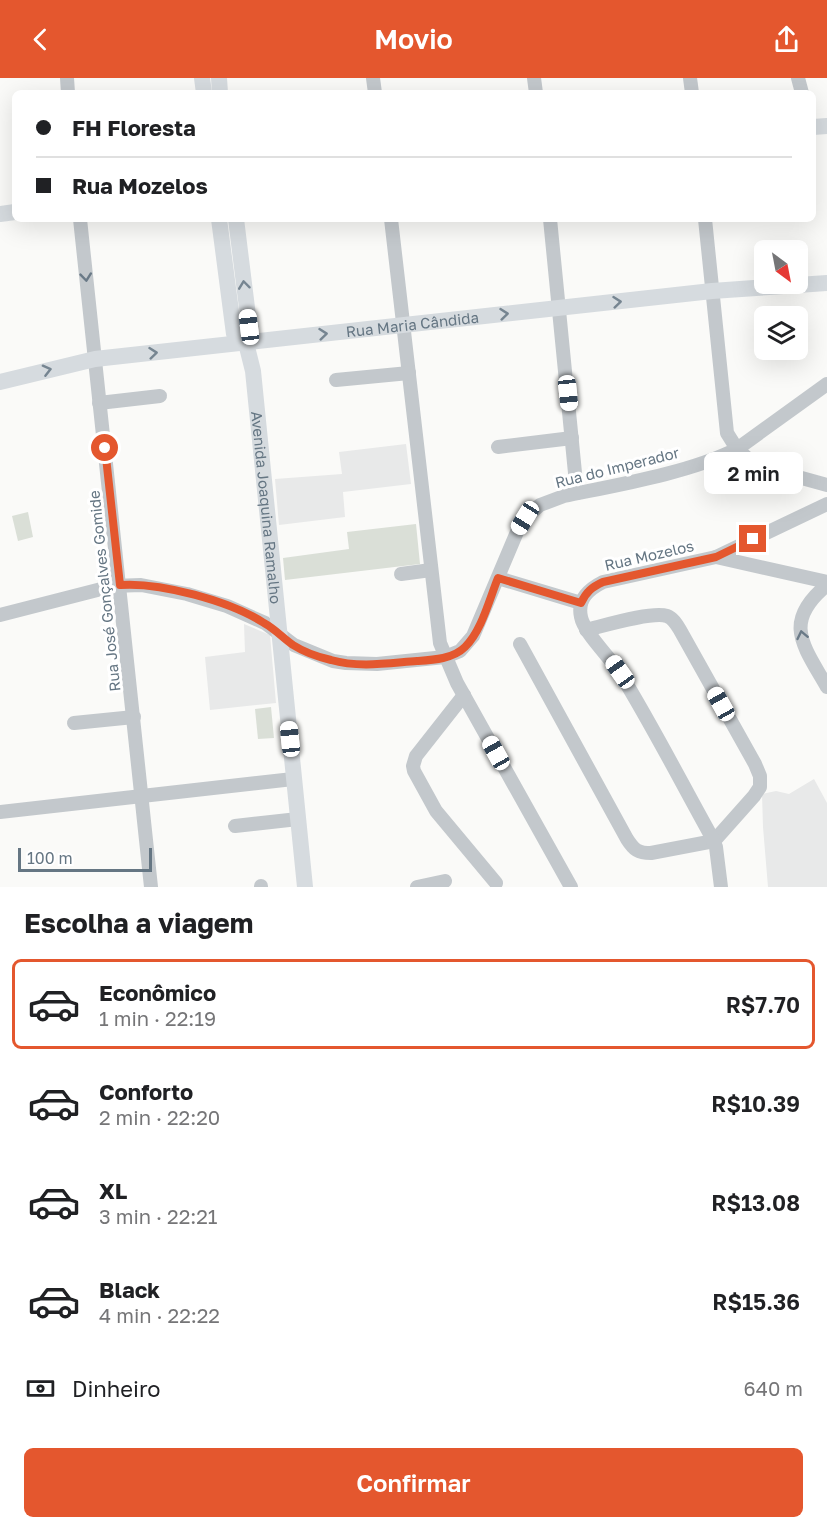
<!DOCTYPE html>
<html lang="pt">
<meta charset="utf-8">
<style>
body{margin:0;font-family:"Golos Text",sans-serif;background:#f2f2f2;color:#202124;height:100vh;display:flex;flex-direction:column;font-size:22px;white-space:nowrap}
*{box-sizing:border-box;margin:0}
p{font-size:20px;color:#757577}
.icon{flex:none;width:33px;height:33px;fill:none;stroke:currentColor;stroke-width:2;stroke-linecap:round;stroke-linejoin:round}
.map{position:relative;height:809px;overflow:hidden}
.side{display:flex;flex-direction:column;background:#fff;flex:1}
.side>*{flex:none}
.guide{position:absolute;left:12px;top:12px;width:804px;height:132px;border-radius:9px;box-shadow:0 6px 24px #0002;display:grid;align-content:center;height:132px;padding:0 24px;background:#fff}
.needle{width:39px;rotate:148deg}
.buttons{position:absolute;left:754px;top:162px;display:grid;gap:12px}
.buttons a{display:grid;place-items:center;width:54px;height:54px;border-radius:9px;background:#fff;box-shadow:0 6px 24px #0002;font-size:30px}
.scale{position:absolute;left:18px;bottom:15px;width:134px;box-sizing:border-box;padding-left:6px;border:3px solid #657683;border-top:0;font-size:16px;line-height:21px;white-space:nowrap;color:#657683;-webkit-text-stroke:4px #fff;paint-order:stroke}
.end{position:absolute;width:27px;height:27px;margin:-14px;border:8px solid #e4572e;background:#fff;box-shadow:0 0 0 3px #fff}
.from{border-radius:50%}
.bubble{position:absolute;height:42px;border-radius:9px;background:#fff;box-shadow:0 6px 24px #0002;font-size:20px;font-weight:600;line-height:42px;text-align:center}
.car{position:absolute;width:18px;height:36px;margin:-18px -9px;border-radius:8px;box-shadow:0 0 4px 2px #0007;background:linear-gradient(#fff 24%,#345 0 40%,#fff 0 76%,#345 0 86%,#fff 0)}
.guide b{display:flex;align-items:center;gap:21px;height:57px;font-size:22px}
.guide b+b{border-top:2px solid #e0e0e0}
.guide i{width:15px;height:15px;background:#202124}
ul{padding:0;list-style:none}
li{display:flex;align-items:center;gap:18px;height:90px;margin:0 12px 9px;padding:0 12px;border:3px solid transparent;border-radius:9px}
li div{flex:1}
li b{display:block;font-size:22px}
li em{font-style:normal;font-weight:600}
li.on{border-color:#e4572e}
li>.icon{width:54px;height:54px;stroke-width:1.5}
h2{padding:0 24px;font-size:27px;line-height:72px}
.pay{display:flex;align-items:center;gap:15px;height:66px;padding:0 24px;font-size:22px}
.pay p{margin-inline-start:auto}
.button{display:flex;gap:12px;margin-top:auto;padding:12px 24px}
.button a{flex:1;height:69px;border-radius:9px;background:#e4572e;color:#fff;font-size:24px;font-weight:600;line-height:69px;text-align:center}
header{display:flex;justify-content:space-between;align-items:center;height:78px;padding:0 24px;background:#e4572e;color:#fff;font-size:27px;font-weight:600}
.map>svg:first-child{display:block}
</style>
<header><svg class="icon" aria-label="back" viewBox="0 0 24 24"><path d="M15 5l-7 7 7 7"/></svg>Movio<svg class="icon" aria-label="share" viewBox="0 0 24 24"><path d="M12 15V3M7 8l5-5 5 5M5 13v7h14v-7"/></svg></header>
<div class="map">
<svg width="827" height="809" viewBox="0 0 827 809">
<rect width="100%" height="100%" fill="#fafaf8"/>
<g fill="#e8e9e9">
<polygon points="406,366 411,406 343,414 345,439 279,447 275,401 342,396 339,374"/>
<polygon points="244,546 270,557 276,625 210,632 205,579 245,574"/>
<polygon points="814,701 827,725 827,809 768,809 763,749 762,716 776,713 789,716"/>
</g>
<g fill="#dadfd7">
<polygon points="28,434 33,459 18,463 12,438"/>
<polygon points="416,446 420,486 285,502 283,480 349,471 347,454"/>
<polygon points="271,629 274,660 258,661 255,631"/>
</g>
<g fill="none" stroke-linecap="round" stroke-linejoin="round">
<g stroke="#c3c8cc" stroke-width="14">
<polyline points="67,0 68,15"/>
<polyline points="373,0 375,15"/>
<polyline points="534,0 536,15"/>
<polyline points="690,0 692,15"/>
<polyline points="798,0 802,15"/>
<polyline points="80,141 151,809"/>
<polyline points="391,141 440,565 457,605 571,809"/>
<polyline points="550,141 577,415"/>
<polyline points="705,141 727,355 737,371 755,387"/>
<polyline points="336,302 409,295"/>
<polyline points="99,325 160,318"/>
<polyline points="498,369 572,360"/>
<polyline points="723,378 735,384 755,387 827,407"/>
<polyline points="716,479 827,504"/>
<polyline points="401,496 431,492"/>
<polyline points="498,500 581,525"/>
<path d="M827,507C782,544 803,567 827,609"/>
<path d="M0,537L113,508L141,507L187,516L227,528L265,545L294,567L333,583L346,585L377,586L445,579L460,573L473,558L517,454L525,440L540,427L564,418C617,407 689,395 737,371L827,306"/>
<path d="M520,566L627,761C634,772 638,775 651,775L714,763L754,718L760,709V698L755,686L680,552C677,547 673,540 667,538C652,533 603,548 586,552"/>
<polyline points="464,617 416,678 413,688 414,693 436,733 496,805"/>
<polyline points="74,645 134,639"/>
<polyline points="0,734 293,701"/>
<polyline points="235,748 298,741"/>
<polyline points="261,808 261,809"/>
<polyline points="417,809 445,803"/>
<path d="M721,809L716,769L710,756C680,702 652,647 620,595C610,579 584,555 581,539C577,521 589,511 603,504L716,479L827,426"/>
</g>
<g stroke="#d6dbdf" stroke-width="16">
<polyline points="202,0 204,15"/>
<polyline points="219,0 220,15"/>
<polyline points="813,49 827,48"/>
<polyline points="0,136 15,134"/>
<path id="s1" d="M219,141L234,256L246,265L253,293L305,809"/>
<polyline points="236,141 250,254 246,265"/>
<path id="s2" d="M0,304L95,281L712,213L827,205"/>
</g>
</g>
<defs><path id="oneway-chevron" d="M-2-3.5L2.5 0L-2 3.5" fill="none" stroke-width="1.6" stroke-linecap="round" stroke-linejoin="round" transform="scale(1.5)"/></defs>
<g stroke="#6a7a87">
<use href="#oneway-chevron" transform="translate(86 199) rotate(84)"/>
<use href="#oneway-chevron" transform="translate(802 557) rotate(-102)"/>
</g>
<g stroke="#768591">
<use href="#oneway-chevron" transform="translate(244 207) rotate(-97)"/>
<use href="#oneway-chevron" transform="translate(617 224) rotate(-6)"/>
<use href="#oneway-chevron" transform="translate(504 236) rotate(-6)"/>
<use href="#oneway-chevron" transform="translate(323 256) rotate(-6)"/>
<use href="#oneway-chevron" transform="translate(153 275) rotate(-6)"/>
<use href="#oneway-chevron" transform="translate(47 292) rotate(-14)"/>
</g>
<g fill="none" stroke-linecap="round" stroke-linejoin="round">
<path stroke="#e4572e" stroke-width="8" d="M105,370L120,507C160,504 230,523 264,545C275,551 283,560 293,567C304,574 318,579 331,582C359,590 389,585 417,583C433,582 453,581 465,569C482,552 489,522 498,500L581,525C586,514 592,509 603,504L716,479L753,461"/>
</g>
<g text-anchor="middle" dominant-baseline="central" stroke-width="6" stroke-linejoin="round" paint-order="stroke">
<g font-size="15" fill="#657683" stroke="#fff">
<text stroke="none"><textPath href="#s2" startOffset="417">Rua Maria Cândida</textPath></text>
<text transform="translate(617 389) rotate(-14)">Rua do Imperador</text>
<text stroke="none"><textPath href="#s1" startOffset="297">Avenida Joaquina Ramalho</textPath></text>
<text transform="translate(649 477) rotate(-13)">Rua Mozelos</text>
<text transform="translate(104 513) rotate(-96)">Rua José Gonçalves Gomide</text>
</g>
</g>
</svg>
<div class="buttons">
<a><svg class="needle" viewBox="-14 -14 28 28"><path d="M0-13l5 13h-10z" fill="#e53935"/><path d="M0 13l5-13h-10z" fill="#757577"/></svg></a>
<a><svg class="icon" aria-label="layers" viewBox="0 0 24 24"><path d="M12 4l9 5-9 5-9-5zM3 14l9 5 9-5"/></svg></a>
</div>
<div class="scale">100 m</div>
<i class="end from" style="left:105px;top:370px"></i>
<i class="end" style="left:753px;top:461px"></i>
<div class="bubble" style="left:704px;top:374px;width:99px">2 min</div>
<i class="car" style="left:249px;top:249px;rotate:353deg"></i>
<i class="car" style="left:568px;top:315px;rotate:174deg"></i>
<i class="car" style="left:525px;top:440px;rotate:212deg"></i>
<i class="car" style="left:620px;top:594px;rotate:325deg"></i>
<i class="car" style="left:721px;top:626px;rotate:331deg"></i>
<i class="car" style="left:290px;top:661px;rotate:354deg"></i>
<i class="car" style="left:496px;top:675px;rotate:331deg"></i>
<div class="guide">
<b><i class="from"></i>FH Floresta</b>
<b><i></i>Rua Mozelos</b>
</div>
</div>
<section class="side">
<h2>Escolha a viagem</h2>
<ul>
<li class="on"><svg class="icon" aria-label="car" viewBox="0 0 24 24"><path d="M5 17H2v-5l4-1 3-4h7l3 4 3 1v5h-3M9 17h6M6 11h13"/><circle cx="7" cy="17" r="2"/><circle cx="17" cy="17" r="2"/></svg><div><b>Econômico</b><p>1 min · 22:19</p></div><em>R$7.70</em></li>
<li><svg class="icon" aria-label="car" viewBox="0 0 24 24"><path d="M5 17H2v-5l4-1 3-4h7l3 4 3 1v5h-3M9 17h6M6 11h13"/><circle cx="7" cy="17" r="2"/><circle cx="17" cy="17" r="2"/></svg><div><b>Conforto</b><p>2 min · 22:20</p></div><em>R$10.39</em></li>
<li><svg class="icon" aria-label="car" viewBox="0 0 24 24"><path d="M5 17H2v-5l4-1 3-4h7l3 4 3 1v5h-3M9 17h6M6 11h13"/><circle cx="7" cy="17" r="2"/><circle cx="17" cy="17" r="2"/></svg><div><b>XL</b><p>3 min · 22:21</p></div><em>R$13.08</em></li>
<li><svg class="icon" aria-label="car" viewBox="0 0 24 24"><path d="M5 17H2v-5l4-1 3-4h7l3 4 3 1v5h-3M9 17h6M6 11h13"/><circle cx="7" cy="17" r="2"/><circle cx="17" cy="17" r="2"/></svg><div><b>Black</b><p>4 min · 22:22</p></div><em>R$15.36</em></li>
</ul>
<div class="pay"><svg class="icon" aria-label="cash" viewBox="0 0 24 24"><path d="M3 7h18v10H3z"/><circle cx="12" cy="12" r="2"/></svg>Dinheiro<p>640 m</p></div>
<div class="button"><a>Confirmar</a></div>
</section>
